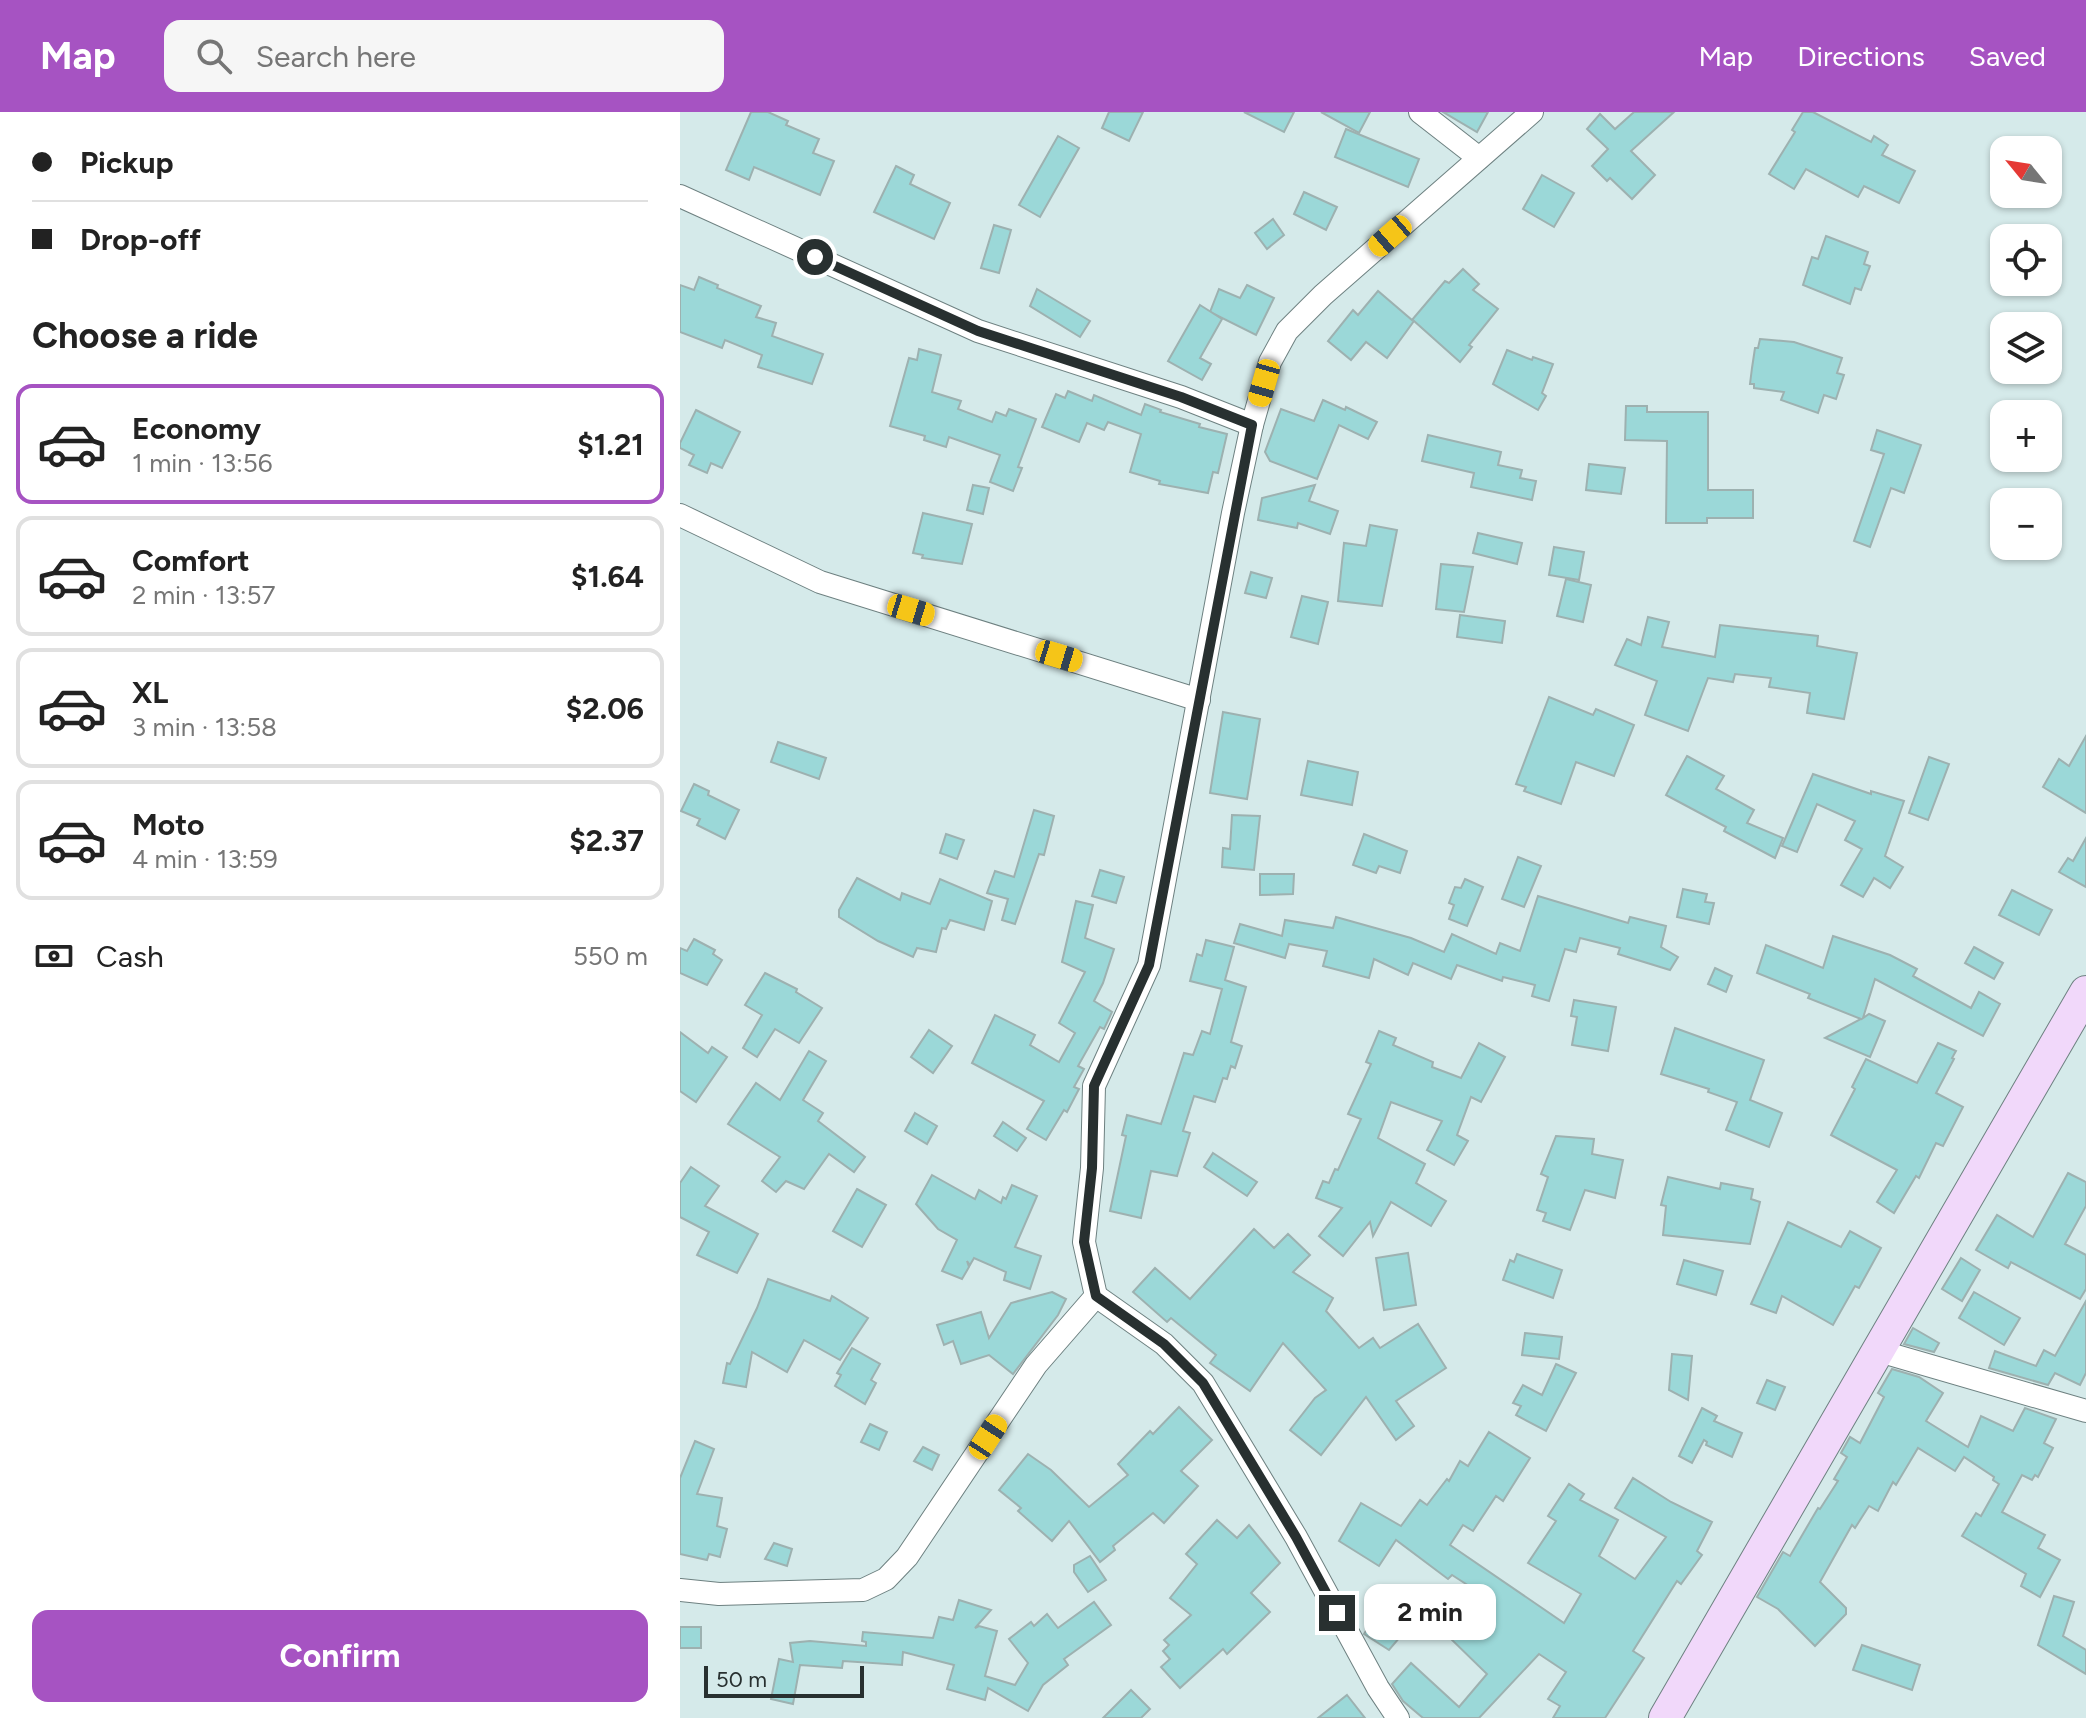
<!DOCTYPE html>
<meta charset="utf-8">
<style>
body{margin:0;font-family:Figtree,sans-serif;background:#f6f6f6;color:#222;height:100vh;display:flex;flex-direction:column;font-size:30px;white-space:nowrap}
*{box-sizing:border-box;margin:0}
p{font-size:26px;color:#767676}
.icon{flex:none;width:44px;height:44px;fill:none;stroke:currentColor;stroke-width:2;stroke-linecap:round;stroke-linejoin:round}
.map{position:relative;flex:1;overflow:hidden}
.drawer{display:flex;flex-direction:column;background:#fff;width:680px}
.drawer>*{flex:none}
.top-card{display:grid;align-content:center;height:176px;padding:0 32px;background:#fff}
.needle{width:52px;rotate:300deg}
.fabs{position:absolute;left:1310px;top:24px;display:grid;gap:16px}
.fabs a{display:grid;place-items:center;width:72px;height:72px;border-radius:16px;background:#fff;box-shadow:0 2px 6px #0004;font-size:40px}
.scale{position:absolute;left:24px;bottom:20px;width:160px;box-sizing:border-box;padding-left:8px;border:4px solid #283030;border-top:0;font-size:22px;line-height:28px;white-space:nowrap;color:#283030;-webkit-text-stroke:6px #d5eaea;paint-order:stroke}
.end{position:absolute;width:36px;height:36px;margin:-18px;border:10px solid #283030;background:#fff;box-shadow:0 0 0 4px #fff}
.from{border-radius:50%}
.bubble{position:absolute;height:56px;border-radius:16px;background:#fff;box-shadow:0 2px 6px #0004;font-size:26px;font-weight:700;line-height:56px;text-align:center}
.car{position:absolute;width:24px;height:48px;margin:-24px -12px;border-radius:10px;box-shadow:0 0 6px 2px #0007;background:linear-gradient(#f5c518 24%,#345 0 40%,#f5c518 0 76%,#345 0 86%,#f5c518 0)}
.top-card b{display:flex;align-items:center;gap:28px;height:76px;font-size:30px}
.top-card b+b{border-top:2px solid #e0e0e0}
.top-card i{width:20px;height:20px;background:#222}
ul{padding:0;list-style:none}
li{display:flex;align-items:center;gap:24px;height:120px;margin:0 16px 12px;padding:0 16px;border:4px solid #e0e0e0;border-radius:16px}
li div{flex:1}
li b{display:block;font-size:30px}
li em{font-style:normal;font-weight:700}
li.current{border-color:#a653c2}
li>.icon{width:72px;height:72px;stroke-width:1.5}
h2{padding:0 32px;font-size:36px;line-height:96px}
.pay{display:flex;align-items:center;gap:20px;height:88px;padding:0 32px;font-size:30px}
.pay p{margin-inline-start:auto}
.primary-button{display:flex;gap:16px;margin-top:auto;padding:16px 32px}
.primary-button a{flex:1;height:92px;border-radius:16px;background:#a653c2;color:#fff;font-size:32px;font-weight:700;line-height:92px;text-align:center}
header{display:flex;align-items:center;gap:48px;box-sizing:border-box;height:112px;padding:0 40px;background:#a653c2;color:#fff}
header strong{font-size:38px}
nav{display:flex;gap:44px;margin-inline-start:auto;font-size:28px}
.search{width:560px;height:72px;background:#f6f6f6;display:flex;align-items:center;gap:20px;box-sizing:border-box;padding:0 28px;border-radius:16px;color:#767676;font-size:30px}
main{display:flex;flex:1;min-height:0}
.map>svg:first-child{display:block}
</style>
<header>
<strong>Map</strong>
<div class="search"><svg class="icon" aria-label="search" viewBox="0 0 24 24"><circle cx="10" cy="10" r="6"/><path d="M15 15l6 6"/></svg>Search here</div>
<nav><a>Map</a><a>Directions</a><a>Saved</a></nav>
</header>
<main>
<section class="drawer">
<div class="top-card">
<b><i class="from"></i>Pickup</b>
<b><i></i>Drop-off</b>
</div>
<h2>Choose a ride</h2>
<ul>
<li class="current"><svg class="icon" aria-label="car" viewBox="0 0 24 24"><path d="M5 17H2v-5l4-1 3-4h7l3 4 3 1v5h-3M9 17h6M6 11h13"/><circle cx="7" cy="17" r="2"/><circle cx="17" cy="17" r="2"/></svg><div><b>Economy</b><p>1 min · 13:56</p></div><em>$1.21</em></li>
<li><svg class="icon" aria-label="car" viewBox="0 0 24 24"><path d="M5 17H2v-5l4-1 3-4h7l3 4 3 1v5h-3M9 17h6M6 11h13"/><circle cx="7" cy="17" r="2"/><circle cx="17" cy="17" r="2"/></svg><div><b>Comfort</b><p>2 min · 13:57</p></div><em>$1.64</em></li>
<li><svg class="icon" aria-label="car" viewBox="0 0 24 24"><path d="M5 17H2v-5l4-1 3-4h7l3 4 3 1v5h-3M9 17h6M6 11h13"/><circle cx="7" cy="17" r="2"/><circle cx="17" cy="17" r="2"/></svg><div><b>XL</b><p>3 min · 13:58</p></div><em>$2.06</em></li>
<li><svg class="icon" aria-label="car" viewBox="0 0 24 24"><path d="M5 17H2v-5l4-1 3-4h7l3 4 3 1v5h-3M9 17h6M6 11h13"/><circle cx="7" cy="17" r="2"/><circle cx="17" cy="17" r="2"/></svg><div><b>Moto</b><p>4 min · 13:59</p></div><em>$2.37</em></li>
</ul>
<div class="pay"><svg class="icon" aria-label="cash" viewBox="0 0 24 24"><path d="M3 7h18v10H3z"/><circle cx="12" cy="12" r="2"/></svg>Cash<p>550 m</p></div>
<div class="primary-button"><a>Confirm</a></div>
</section>
<div class="map">
<svg width="1406" height="1606" viewBox="0 0 1406 1606">
<rect width="100%" height="100%" fill="#d5eaea"/>
<g fill="#9bd8d8" stroke="#9db1b0" stroke-width="2">
<polygon points="71,0 88,0 108,9 106,13 139,27 133,41 154,49 140,83 74,55 69,68 46,58"/>
<polygon points="429,0 463,0 449,29 422,16"/>
<polygon points="564,0 614,0 604,20"/>
<polygon points="641,0 690,0 679,21"/>
<polygon points="763,0 808,0 797,20"/>
<polygon points="954,0 994,0 951,39 975,63 952,87 930,66 927,69 912,54 928,37 907,17 920,2 935,17"/>
<polygon points="1123,0 1133,0 1191,30 1194,24 1208,33 1202,43 1235,59 1219,91 1184,74 1178,85 1126,57 1114,77 1089,62 1115,20 1112,18"/>
<polygon points="666,17 739,47 728,75 655,45"/>
<polygon points="378,24 399,36 360,105 339,93"/>
<polygon points="216,54 234,63 230,72 270,91 254,127 194,100"/>
<polygon points="862,63 894,81 874,115 843,97"/>
<polygon points="624,80 657,95 646,118 614,102"/>
<polygon points="593,107 604,123 587,137 575,121"/>
<polygon points="314,113 331,118 319,161 301,156"/>
<polygon points="1146,124 1188,140 1184,152 1190,154 1181,178 1175,176 1170,192 1123,173 1132,145 1138,147"/>
<polygon points="783,157 799,172 793,178 818,197 789,233 792,235 780,250 734,209 707,246 686,230 671,248 648,229 673,198 678,203 698,179 732,208 765,169 769,171"/>
<polygon points="19,165 38,173 37,176 81,194 76,205 96,211 92,224 143,242 132,272 78,255 82,243 45,228 42,236 0,220 0,173 14,178"/>
<polygon points="567,173 594,186 576,223 530,200 539,177 560,186"/>
<polygon points="357,177 410,209 400,225 350,194"/>
<polygon points="520,193 542,207 520,246 531,252 522,268 488,249"/>
<polygon points="1080,227 1114,230 1162,246 1157,261 1164,263 1156,287 1144,283 1138,301 1101,288 1104,280 1074,276 1074,272 1070,272 1072,256 1075,236 1078,236"/>
<polygon points="239,237 261,243 252,280 281,289 278,297 312,310 316,300 326,304 329,297 356,307 338,355 342,356 333,379 310,370 320,343 269,325 266,335 244,328 245,324 210,314 229,246 237,248"/>
<polygon points="827,238 852,248 853,245 873,252 862,281 866,284 858,298 813,272"/>
<polygon points="388,279 412,289 414,283 461,303 465,292 481,298 480,300 520,312 519,315 547,322 538,361 533,360 528,381 479,372 480,369 450,360 461,322 428,310 424,318 407,311 399,330 362,315 376,282 385,286"/>
<polygon points="643,288 665,298 666,295 697,310 688,327 659,313 637,367 590,349 585,340 601,297 634,309"/>
<polygon points="946,294 967,294 967,300 1028,300 1028,378 1073,378 1073,406 1027,406 1027,411 986,411 987,329 945,328"/>
<polygon points="16,298 60,320 42,356 31,351 27,361 9,353 14,343 0,336 0,331"/>
<polygon points="1197,318 1241,333 1224,381 1211,376 1190,435 1174,429 1204,342 1191,338"/>
<polygon points="748,323 821,340 818,353 842,358 840,366 856,369 852,388 791,375 794,361 742,349"/>
<polygon points="909,352 945,356 941,382 906,378"/>
<polygon points="293,373 309,376 303,402 287,398"/>
<polygon points="635,373 629,389 658,399 650,422 618,411 617,416 578,408 582,386"/>
<polygon points="243,401 292,412 282,452 242,446 243,443 233,441"/>
<polygon points="690,413 717,418 702,494 658,489 664,431 686,434"/>
<polygon points="798,421 842,431 837,452 793,441"/>
<polygon points="874,435 904,440 899,468 869,463"/>
<polygon points="761,452 793,455 784,500 756,497"/>
<polygon points="571,460 592,466 586,486 565,481"/>
<polygon points="886,467 911,473 903,510 877,504"/>
<polygon points="622,484 648,490 638,532 611,525"/>
<polygon points="780,503 825,509 822,531 777,525"/>
<polygon points="968,505 989,510 982,535 1035,545 1040,513 1138,524 1137,534 1177,541 1164,607 1127,601 1130,581 1089,575 1091,566 1055,562 1053,570 1028,566 1008,619 965,603 977,569 935,553 947,527 961,533"/>
<polygon points="869,585 913,603 916,597 954,613 934,664 896,650 881,692 844,679 846,675 836,672"/>
<polygon points="543,600 580,607 567,687 530,681"/>
<polygon points="1406,624 1406,701 1363,675 1379,647 1389,654"/>
<polygon points="98,630 146,646 139,667 91,650"/>
<polygon points="1007,644 1044,664 1036,677 1074,698 1067,711 1103,726 1095,746 1044,719 1046,715 986,683"/>
<polygon points="1249,645 1269,652 1248,708 1229,701"/>
<polygon points="628,649 678,660 672,693 621,683"/>
<polygon points="1133,662 1191,682 1191,679 1224,689 1205,744 1223,755 1210,776 1194,766 1183,785 1161,773 1182,737 1165,728 1175,709 1137,692 1117,740 1102,734"/>
<polygon points="14,672 29,679 28,683 59,698 45,727 17,713 20,707 1,699"/>
<polygon points="354,698 374,704 364,743 359,742 335,812 322,808 328,787 307,781 315,759 334,765"/>
<polygon points="552,703 580,704 574,758 542,755 543,736 550,737"/>
<polygon points="266,722 284,728 277,747 260,741"/>
<polygon points="684,722 727,739 720,761 699,754 696,761 673,753"/>
<polygon points="1406,726 1406,775 1379,760 1388,746 1393,749"/>
<polygon points="838,745 861,754 844,795 822,787"/>
<polygon points="420,758 444,765 436,791 412,784"/>
<polygon points="580,762 614,762 613,782 580,783"/>
<polygon points="177,766 220,788 222,781 250,792 260,767 312,789 304,818 270,808 266,817 262,816 256,840 237,836 233,845 198,829 159,805 159,798"/>
<polygon points="785,767 803,775 787,814 769,807 774,793 769,791 775,775 781,776"/>
<polygon points="1003,777 1027,782 1025,790 1034,791 1029,812 997,805"/>
<polygon points="1332,778 1372,798 1359,823 1319,803"/>
<polygon points="858,784 948,811 950,805 986,814 981,835 998,845 990,858 938,842 940,836 900,826 896,840 885,837 869,889 852,884 855,873 823,865 822,869 777,853 771,867 733,851 728,863 694,847 689,866 643,854 647,839 609,832 605,846 554,831 560,812 602,824 605,808 653,816 656,805 731,826 764,840 772,822 816,842 820,831 840,839"/>
<polygon points="396,789 413,793 405,826 434,837 423,871 414,889 432,900 424,917 420,915 398,954 404,957 394,975 399,977 387,1000 384,998 366,1028 347,1017 364,989 292,951 315,903 355,923 350,933 379,950 395,921 379,911 405,860 382,850"/>
<polygon points="1153,824 1210,843 1237,857 1233,864 1291,896 1299,880 1320,892 1303,924 1195,867 1183,906 1189,902 1205,909 1190,945 1145,926 1181,907 1128,886 1130,882 1077,861 1086,833 1143,856"/>
<polygon points="14,827 35,838 33,842 42,848 27,873 0,861 0,836 7,839"/>
<polygon points="526,828 554,835 545,868 566,875 551,930 562,934 555,956 551,954 547,967 543,966 535,990 514,984 503,1019 510,1021 497,1064 471,1059 461,1106 430,1099 446,1024 442,1023 447,1003 481,1012 504,941 513,943 522,919 530,922 542,877 510,869 517,842 522,844"/>
<polygon points="1294,835 1323,851 1314,867 1285,851"/>
<polygon points="1035,856 1052,864 1046,880 1028,872"/>
<polygon points="85,861 117,877 116,880 142,896 119,931 95,917 77,945 63,936 82,903 65,893"/>
<polygon points="894,888 936,895 928,939 892,933 897,905 891,904"/>
<polygon points="995,916 1084,948 1070,988 1102,1001 1089,1035 1046,1018 1057,990 1028,980 1029,977 981,962"/>
<polygon points="249,918 272,934 253,961 231,945"/>
<polygon points="699,919 716,926 713,933 753,950 752,955 781,966 799,931 825,945 801,990 791,985 777,1023 788,1029 774,1053 747,1038 762,1009 711,990 698,1026 745,1052 736,1071 766,1089 751,1114 711,1090 693,1124 690,1110 663,1144 639,1124 662,1096 636,1086 643,1069 649,1071 655,1057 658,1058 681,1007 668,1002 691,952 686,950"/>
<polygon points="0,920 28,941 32,935 47,945 16,990 0,979"/>
<polygon points="1258,931 1276,939 1272,946 1274,947 1256,981 1283,995 1263,1034 1256,1031 1239,1066 1236,1064 1214,1101 1197,1090 1217,1058 1151,1023 1175,977 1172,975 1186,947 1237,971"/>
<polygon points="129,939 146,949 123,988 143,1001 138,1009 185,1045 174,1060 149,1042 124,1077 106,1069 96,1080 82,1069 100,1045 48,1012 76,971 100,988"/>
<polygon points="235,1001 257,1014 247,1032 225,1019"/>
<polygon points="323,1010 346,1026 337,1039 314,1024"/>
<polygon points="876,1024 914,1027 912,1042 943,1048 935,1086 905,1078 890,1118 863,1109 866,1101 857,1098 868,1065 861,1062"/>
<polygon points="533,1041 577,1070 567,1084 524,1055"/>
<polygon points="11,1055 39,1074 25,1094 78,1122 57,1161 17,1143 29,1120 0,1105 0,1071"/>
<polygon points="1388,1061 1406,1070 1406,1094 1385,1132 1406,1143 1406,1177 1400,1187 1331,1150 1328,1156 1296,1138 1317,1103 1353,1125"/>
<polygon points="252,1063 295,1087 299,1078 321,1091 323,1085 326,1087 332,1073 357,1084 335,1135 361,1144 350,1177 324,1168 326,1160 294,1146 290,1153 287,1149 289,1155 282,1167 262,1159 277,1128 258,1117 236,1092"/>
<polygon points="988,1065 1040,1077 1041,1071 1073,1077 1071,1087 1080,1090 1070,1132 983,1123 986,1094 981,1093"/>
<polygon points="177,1077 206,1093 182,1135 153,1119"/>
<polygon points="1108,1110 1161,1135 1170,1119 1201,1136 1179,1176 1175,1174 1153,1213 1102,1184 1096,1201 1071,1192"/>
<polygon points="574,1117 594,1136 608,1122 630,1143 613,1160 653,1186 646,1199 679,1236 693,1226 700,1236 738,1212 766,1256 716,1289 734,1314 716,1328 686,1285 641,1343 610,1318 635,1286 646,1278 603,1231 570,1279 530,1251 536,1243 491,1206 487,1210 453,1180 475,1156 510,1187"/>
<polygon points="728,1141 736,1193 704,1198 696,1146"/>
<polygon points="837,1142 882,1158 873,1186 823,1168 830,1148 834,1150"/>
<polygon points="1281,1146 1300,1158 1282,1189 1262,1177"/>
<polygon points="1004,1148 1043,1159 1036,1183 997,1172"/>
<polygon points="88,1167 150,1189 152,1184 188,1206 160,1248 124,1228 107,1260 72,1240 66,1275 43,1271 47,1251 50,1252 77,1196"/>
<polygon points="372,1180 386,1187 378,1203 333,1262 309,1243 281,1252 273,1229 264,1233 257,1213 301,1200 309,1226 331,1191"/>
<polygon points="1294,1180 1340,1206 1324,1233 1279,1206"/>
<polygon points="1406,1189 1406,1261 1400,1273 1375,1261 1368,1273 1309,1256 1315,1239 1356,1254 1364,1238 1375,1244"/>
<polygon points="1233,1216 1259,1231 1254,1240 1224,1232"/>
<polygon points="845,1221 882,1225 879,1247 842,1243"/>
<polygon points="172,1236 200,1252 191,1268 196,1271 185,1292 155,1274 161,1263 157,1261"/>
<polygon points="992,1242 1012,1244 1008,1288 989,1278"/>
<polygon points="876,1252 896,1261 866,1319 836,1303 841,1294 833,1291 843,1273 862,1283"/>
<polygon points="1212,1257 1239,1265 1263,1281 1246,1309 1288,1335 1301,1304 1333,1319 1345,1296 1376,1307 1364,1331 1373,1336 1358,1365 1355,1363 1352,1368 1342,1363 1322,1400 1365,1423 1358,1436 1380,1448 1360,1485 1341,1474 1346,1462 1282,1424 1296,1401 1301,1404 1319,1372 1313,1368 1314,1365 1284,1345 1275,1359 1238,1336 1216,1373 1213,1370 1198,1399 1189,1394 1175,1416 1172,1413 1140,1470 1166,1496 1166,1502 1135,1534 1098,1497 1077,1485 1103,1440 1110,1444 1138,1396 1140,1397 1158,1369 1154,1367 1167,1345 1161,1341 1170,1325 1180,1331 1204,1285 1198,1281"/>
<polygon points="1087,1268 1105,1275 1095,1298 1077,1291"/>
<polygon points="499,1295 532,1328 501,1359 518,1374 484,1411 473,1401 433,1434 435,1438 420,1450 389,1409 372,1429 338,1399 341,1396 319,1378 348,1342 371,1358 409,1395 448,1363 438,1352 470,1319 473,1322"/>
<polygon points="1022,1296 1037,1304 1034,1309 1062,1321 1052,1345 1026,1333 1027,1330 1024,1328 1012,1351 999,1344"/>
<polygon points="190,1312 207,1320 199,1338 181,1330"/>
<polygon points="809,1320 850,1346 823,1389 816,1384 793,1419 783,1413 770,1433 884,1511 901,1482 848,1451 876,1409 868,1404 889,1372 904,1382 900,1388 938,1408 919,1444 955,1467 986,1425 935,1396 953,1366 991,1390 1032,1410 1017,1439 1022,1443 1001,1472 997,1469 953,1539 964,1546 925,1606 873,1606 880,1594 868,1587 886,1560 859,1542 799,1606 743,1606 723,1589 712,1572 731,1551 779,1595 807,1562 770,1526 790,1503 803,1483 772,1463 768,1467 716,1428 699,1454 659,1429 681,1391 721,1414 740,1388 747,1393 767,1367 769,1369 780,1349 788,1354"/>
<polygon points="15,1329 34,1337 17,1382 42,1386 37,1414 47,1417 40,1445 29,1442 27,1448 0,1442 0,1366"/>
<polygon points="243,1335 259,1343 252,1358 234,1349"/>
<polygon points="537,1408 557,1426 569,1413 600,1451 571,1481 590,1500 547,1542 543,1537 500,1576 481,1555 490,1547 483,1539 489,1533 484,1528 511,1503 490,1486 517,1452 506,1442"/>
<polygon points="94,1431 112,1437 107,1454 85,1447"/>
<polygon points="410,1444 426,1468 408,1480 394,1460 394,1453"/>
<polygon points="1374,1484 1394,1490 1383,1524 1406,1538 1406,1562 1358,1533"/>
<polygon points="279,1488 311,1498 295,1516 299,1514 317,1519 305,1564 335,1573 348,1551 329,1527 351,1510 354,1514 367,1502 378,1516 414,1490 431,1513 384,1547 388,1553 363,1573 348,1599 308,1576 305,1588 267,1577 274,1553 223,1540 222,1553 163,1549 162,1556 120,1553 113,1592 91,1587 99,1547 113,1550 110,1531 130,1529 186,1534 186,1530 182,1529 183,1520 253,1526 259,1505 273,1508"/>
<polygon points="698,1500 726,1518 709,1538 684,1522"/>
<rect x="0" y="1515" width="21" height="21"/>
<polygon points="1182,1533 1240,1553 1232,1578 1173,1558"/>
<polygon points="451,1578 470,1597 461,1606 423,1606"/>
<polygon points="667,1583 685,1606 638,1606"/>
</g>
<g fill="none" stroke-linecap="round" stroke-linejoin="round">
<g stroke="#6e8181" stroke-width="24">
<g id="street">
<polyline points="740,0 799,46"/>
<polyline points="0,84 298,219 501,285 572,313"/>
<polyline points="0,403 140,470 519,588"/>
<polyline points="416,1184 484,1232 523,1271 616,1425 698,1576 718,1606"/>
<polyline points="1199,1239 1406,1299"/>
<polyline points="0,1478 39,1482 183,1478 206,1467 227,1445 356,1253 416,1184 404,1130 412,1056 414,974 469,853 553,401 572,313 590,250 607,219 643,183 852,0"/>
</g>
</g>
<g stroke="#6e8181" stroke-width="34">
<polyline id="secondary" points="985,1606 1406,880"/>
</g>
<use href="#street" stroke="#fff" stroke-width="22"/>
<use href="#secondary" stroke="#f1d8fa" stroke-width="32"/>
</g>
<g fill="none" stroke-linecap="round" stroke-linejoin="round">
<polyline stroke="#283030" stroke-width="10" points="135,145 298,219 501,285 572,313 469,853 414,974 412,1056 404,1130 416,1184 484,1232 523,1271 616,1425 657,1501"/>
</g>
</svg>
<div class="fabs">
<a><svg class="needle" viewBox="-14 -14 28 28"><path d="M0-13l5 13h-10z" fill="#e53935"/><path d="M0 13l5-13h-10z" fill="#767676"/></svg></a>
<a><svg class="icon" aria-label="locate" viewBox="0 0 24 24"><circle cx="12" cy="12" r="6"/><path d="M12 2v4M12 18v4M2 12h4M18 12h4"/></svg></a>
<a><svg class="icon" aria-label="layers" viewBox="0 0 24 24"><path d="M12 4l9 5-9 5-9-5zM3 14l9 5 9-5"/></svg></a>
<a>+</a>
<a>−</a>
</div>
<div class="scale">50 m</div>
<i class="end from" style="left:135px;top:145px"></i>
<i class="end" style="left:657px;top:1501px"></i>
<div class="bubble" style="left:684px;top:1472px;width:132px">2 min</div>
<i class="car" style="left:710px;top:124px;rotate:229deg"></i>
<i class="car" style="left:584px;top:271px;rotate:196deg"></i>
<i class="car" style="left:231px;top:498px;rotate:107deg"></i>
<i class="car" style="left:379px;top:544px;rotate:107deg"></i>
<i class="car" style="left:308px;top:1325px;rotate:33deg"></i>
</div>
</main>
